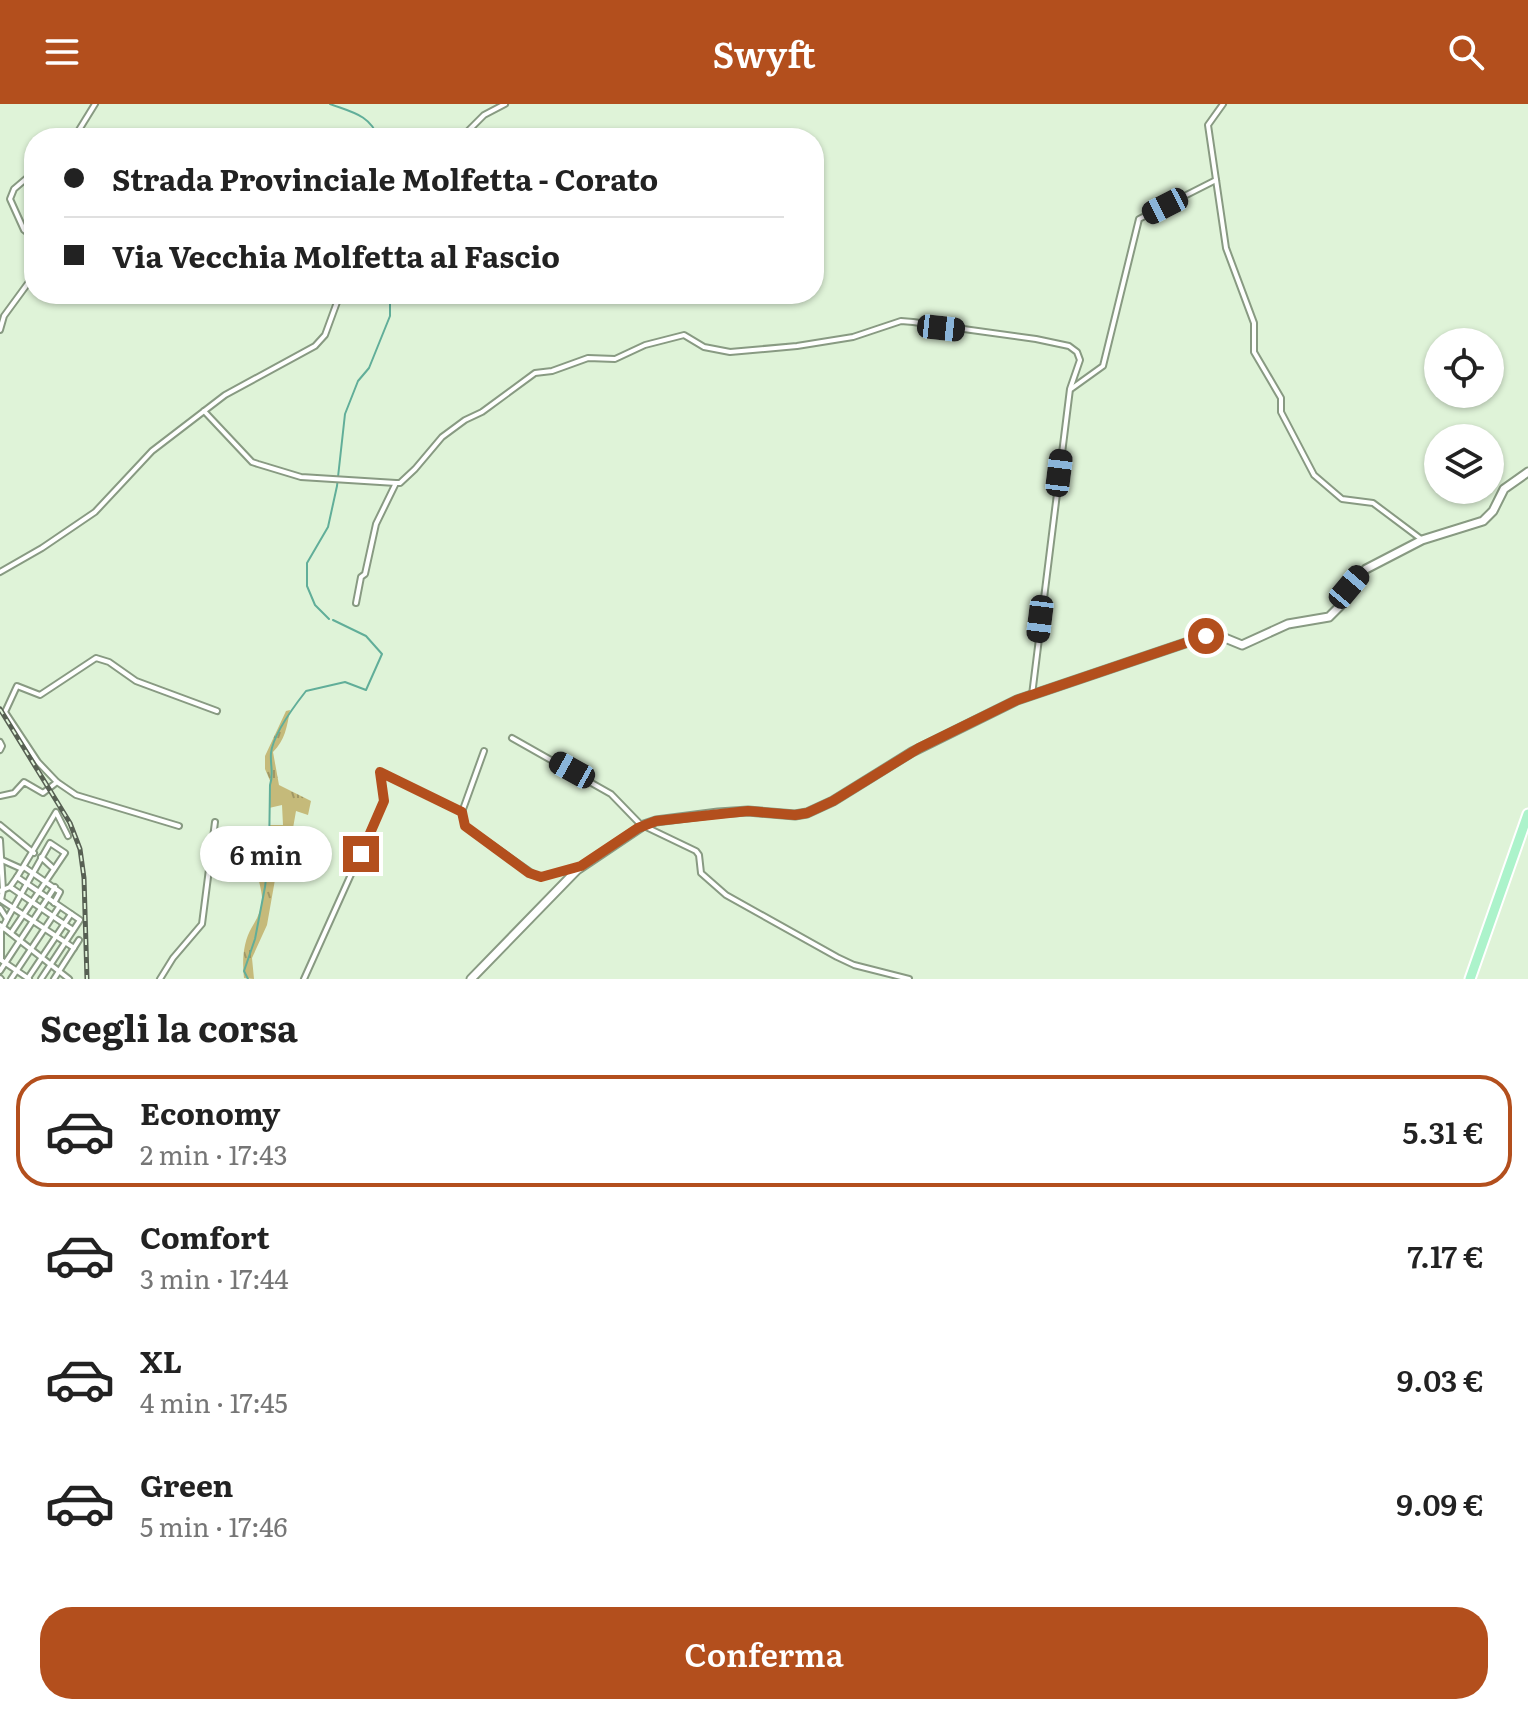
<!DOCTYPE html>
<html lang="it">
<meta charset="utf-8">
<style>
body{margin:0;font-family:Literata,serif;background:#f2f2f2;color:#222;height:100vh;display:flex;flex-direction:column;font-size:30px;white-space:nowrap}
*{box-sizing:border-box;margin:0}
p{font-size:26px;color:#767676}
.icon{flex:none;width:44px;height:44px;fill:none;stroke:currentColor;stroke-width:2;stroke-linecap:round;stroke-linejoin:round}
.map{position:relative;height:875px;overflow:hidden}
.side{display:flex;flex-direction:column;background:#fff;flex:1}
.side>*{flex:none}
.banner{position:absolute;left:24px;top:24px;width:800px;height:176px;border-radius:32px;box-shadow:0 2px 6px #0004;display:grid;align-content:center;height:176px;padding:0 40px;background:#fff}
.controls{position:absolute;left:1424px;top:224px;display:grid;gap:16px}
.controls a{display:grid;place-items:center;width:80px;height:80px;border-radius:50%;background:#fff;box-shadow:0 2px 6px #0004;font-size:40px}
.end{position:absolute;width:36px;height:36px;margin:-18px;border:10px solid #b34f1d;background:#fff;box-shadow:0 0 0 4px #fff}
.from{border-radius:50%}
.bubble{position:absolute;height:56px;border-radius:28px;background:#fff;box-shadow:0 2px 6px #0004;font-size:26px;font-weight:600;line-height:56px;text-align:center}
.car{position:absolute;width:24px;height:48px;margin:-24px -12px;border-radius:10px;box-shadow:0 0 6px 2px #0007;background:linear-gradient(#222 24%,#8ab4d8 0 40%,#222 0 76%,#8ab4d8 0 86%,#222 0)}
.banner b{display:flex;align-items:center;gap:28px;height:76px;font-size:30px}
.banner b+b{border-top:2px solid #e0e0e0}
.banner i{width:20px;height:20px;background:#222}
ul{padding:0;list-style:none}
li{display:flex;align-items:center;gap:24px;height:112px;margin:0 16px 12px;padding:0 24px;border:4px solid transparent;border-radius:32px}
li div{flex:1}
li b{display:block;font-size:30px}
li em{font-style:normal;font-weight:600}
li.on{border-color:#b34f1d}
li>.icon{width:72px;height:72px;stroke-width:1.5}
h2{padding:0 40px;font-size:36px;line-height:96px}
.action{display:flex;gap:16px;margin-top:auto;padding:16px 40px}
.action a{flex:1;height:92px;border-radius:32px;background:#b34f1d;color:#fff;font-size:32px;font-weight:600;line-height:92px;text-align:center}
header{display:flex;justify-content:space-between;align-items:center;height:104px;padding:0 40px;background:#b34f1d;color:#fff;font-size:36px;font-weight:600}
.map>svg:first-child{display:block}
</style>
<header><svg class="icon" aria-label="menu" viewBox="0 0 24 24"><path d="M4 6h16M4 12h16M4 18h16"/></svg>Swyft<svg class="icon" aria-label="search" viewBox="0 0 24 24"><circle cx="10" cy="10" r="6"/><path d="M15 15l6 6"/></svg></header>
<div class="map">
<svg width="1528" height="875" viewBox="0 0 1528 875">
<defs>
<pattern id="grass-tufts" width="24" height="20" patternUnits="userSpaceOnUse" patternTransform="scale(2)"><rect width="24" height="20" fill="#c5ba7a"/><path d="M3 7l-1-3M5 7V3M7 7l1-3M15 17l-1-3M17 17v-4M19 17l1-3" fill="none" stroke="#a19865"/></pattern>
</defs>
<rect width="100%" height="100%" fill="#dff3d8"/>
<path fill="url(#grass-tufts)" d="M290,606C287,623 285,636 273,648L279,681L311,697L308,711L296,707L292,730L276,770L267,821L252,854L254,875L244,874C242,857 243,838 252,823C257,815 262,805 262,794C262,786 257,772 256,762H266L269,721H283L282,701L269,704L271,679L265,665V652L286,607Z"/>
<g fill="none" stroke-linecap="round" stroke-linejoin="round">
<g stroke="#61ae99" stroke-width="2">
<path d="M330,0C351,8 371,11 378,34"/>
<polyline points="329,515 315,501 307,482 307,459 328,423 337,382 345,310 358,277 369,264 390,212 390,190"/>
<path d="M248,875L244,867L255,835L265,783L269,750L270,681C274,670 270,661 271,649C273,631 295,601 306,587L345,578L366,586L382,550L366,532L333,516"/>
</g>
<g stroke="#889a82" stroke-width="8">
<g id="street">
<polyline points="1223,0 1208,21 1226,144 1254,219 1254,248 1281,294 1281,308 1314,371 1342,395 1373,399 1421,435"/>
<polyline points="74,34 95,0"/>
<polyline points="461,34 484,11 505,0"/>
<polyline points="34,68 14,85 10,95 24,126 34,134"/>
<polyline points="0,226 4,212 34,171"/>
<polyline points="1071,285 1103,262 1139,115 1216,76"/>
<polyline points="204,307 252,358 258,360 301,373 396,379"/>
<polyline points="0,468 42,444 95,408 152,347 225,291 315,242 325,231 340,190"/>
<polyline points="356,499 361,473 365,470 376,420 396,379 400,379 415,365 442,333 465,316 482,308 535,269 552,267 588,254 615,255 645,241 684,231 704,243 730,248 797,242 853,233 901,217 913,218 1036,235 1069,242 1077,248 1080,256 1070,285 1032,591"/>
<polyline points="512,634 611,690 642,722"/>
<polyline points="0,638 2,642 0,646"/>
<polyline points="380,668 462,708 465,722 536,772 541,773 578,763"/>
<polyline points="57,678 76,691 179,722"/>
<polyline points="0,692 14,689 24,678 43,689 57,678 38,658 5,608 17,582 40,591 96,554 109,558 136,577 217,607"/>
<polyline points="462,708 484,647"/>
<polyline points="0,721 34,749"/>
<polyline points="646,723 696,747 699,751 701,769 726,791 837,853 854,861 909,875"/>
<polyline points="0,736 3,786 1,796 74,844"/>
<polyline points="41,753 54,765"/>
<polyline points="2,756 22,765"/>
<polyline points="24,763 60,788 54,799"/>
<polyline points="17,773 80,816 41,875"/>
<polyline points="10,783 73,826"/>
<polyline points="0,787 10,783 17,773 56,708 68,732"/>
<polyline points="0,804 7,815 50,739 65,749 11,829"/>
<polyline points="7,815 1,827 1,856 29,875"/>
<polyline points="0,821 69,875"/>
<polyline points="0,867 55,783"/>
<polyline points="0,874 1,875"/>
<polyline points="28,874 71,810"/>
<polyline points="11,875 59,803"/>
<polyline points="54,875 79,836"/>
<polyline points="160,875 173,854 202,820 215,718"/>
<polyline points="304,875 384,697 380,668"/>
</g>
</g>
<g stroke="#889a82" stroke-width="11">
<polyline id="secondary" points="471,875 577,766 644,721 656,717 718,709 748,707 795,711 807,709 833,697 912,648 1017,596 1206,532 1220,532 1242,541 1288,520 1329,513 1340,502 1347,486 1366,465 1422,436 1483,417 1493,407 1504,385 1528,368"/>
</g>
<g stroke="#fff" stroke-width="13">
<polyline id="primary" points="1470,875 1528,710"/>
</g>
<use href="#street" stroke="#fff" stroke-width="4"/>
<use href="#secondary" stroke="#fff" stroke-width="7"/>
<use href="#primary" stroke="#acf3cb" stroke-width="9"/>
<g stroke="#576053" stroke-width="5">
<polyline id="rail" points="0,605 70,719 80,745 84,774 87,875"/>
</g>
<use href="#rail" stroke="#dff3d8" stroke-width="2" stroke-dasharray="6" stroke-linecap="butt"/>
</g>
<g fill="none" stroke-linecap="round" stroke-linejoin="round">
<polyline stroke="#b34f1d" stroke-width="10" points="361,750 384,697 380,668 462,708 465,722 529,769 541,773 581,762 638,724 656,717 748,707 795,711 807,709 833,697 919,644 1017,596 1206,532"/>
</g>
</svg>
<div class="controls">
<a><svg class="icon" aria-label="locate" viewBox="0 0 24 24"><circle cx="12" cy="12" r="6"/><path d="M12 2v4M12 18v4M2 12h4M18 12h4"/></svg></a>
<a><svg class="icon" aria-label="layers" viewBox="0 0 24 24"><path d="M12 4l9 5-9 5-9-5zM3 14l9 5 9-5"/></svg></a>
</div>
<i class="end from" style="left:1206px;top:532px"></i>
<i class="end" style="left:361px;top:750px"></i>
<div class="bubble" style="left:200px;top:722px;width:132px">6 min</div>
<i class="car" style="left:1165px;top:102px;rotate:243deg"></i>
<i class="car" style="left:941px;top:224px;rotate:96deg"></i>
<i class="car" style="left:1059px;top:369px;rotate:7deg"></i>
<i class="car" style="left:1349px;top:483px;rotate:40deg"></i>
<i class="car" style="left:1040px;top:515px;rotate:187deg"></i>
<i class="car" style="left:572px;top:666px;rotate:299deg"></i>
<div class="banner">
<b><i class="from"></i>Strada Provinciale Molfetta - Corato</b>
<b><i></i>Via Vecchia Molfetta al Fascio</b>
</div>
</div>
<section class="side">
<h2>Scegli la corsa</h2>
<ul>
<li class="on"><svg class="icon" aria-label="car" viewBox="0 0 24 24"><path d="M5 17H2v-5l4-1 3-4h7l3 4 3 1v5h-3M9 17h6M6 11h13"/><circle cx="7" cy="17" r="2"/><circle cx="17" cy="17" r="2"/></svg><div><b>Economy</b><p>2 min · 17:43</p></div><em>5.31 €</em></li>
<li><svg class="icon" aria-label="car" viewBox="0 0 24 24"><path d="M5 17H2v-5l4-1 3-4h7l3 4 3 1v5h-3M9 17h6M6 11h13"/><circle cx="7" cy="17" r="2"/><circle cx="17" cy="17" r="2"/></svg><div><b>Comfort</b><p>3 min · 17:44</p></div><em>7.17 €</em></li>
<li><svg class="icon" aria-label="car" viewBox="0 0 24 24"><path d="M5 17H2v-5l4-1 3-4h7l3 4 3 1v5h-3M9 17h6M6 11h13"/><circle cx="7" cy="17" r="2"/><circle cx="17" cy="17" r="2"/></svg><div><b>XL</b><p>4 min · 17:45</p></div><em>9.03 €</em></li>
<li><svg class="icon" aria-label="car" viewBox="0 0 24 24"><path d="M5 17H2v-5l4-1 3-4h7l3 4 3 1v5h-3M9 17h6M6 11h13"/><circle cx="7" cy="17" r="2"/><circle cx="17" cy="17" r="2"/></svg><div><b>Green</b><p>5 min · 17:46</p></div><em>9.09 €</em></li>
</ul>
<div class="action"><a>Conferma</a></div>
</section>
